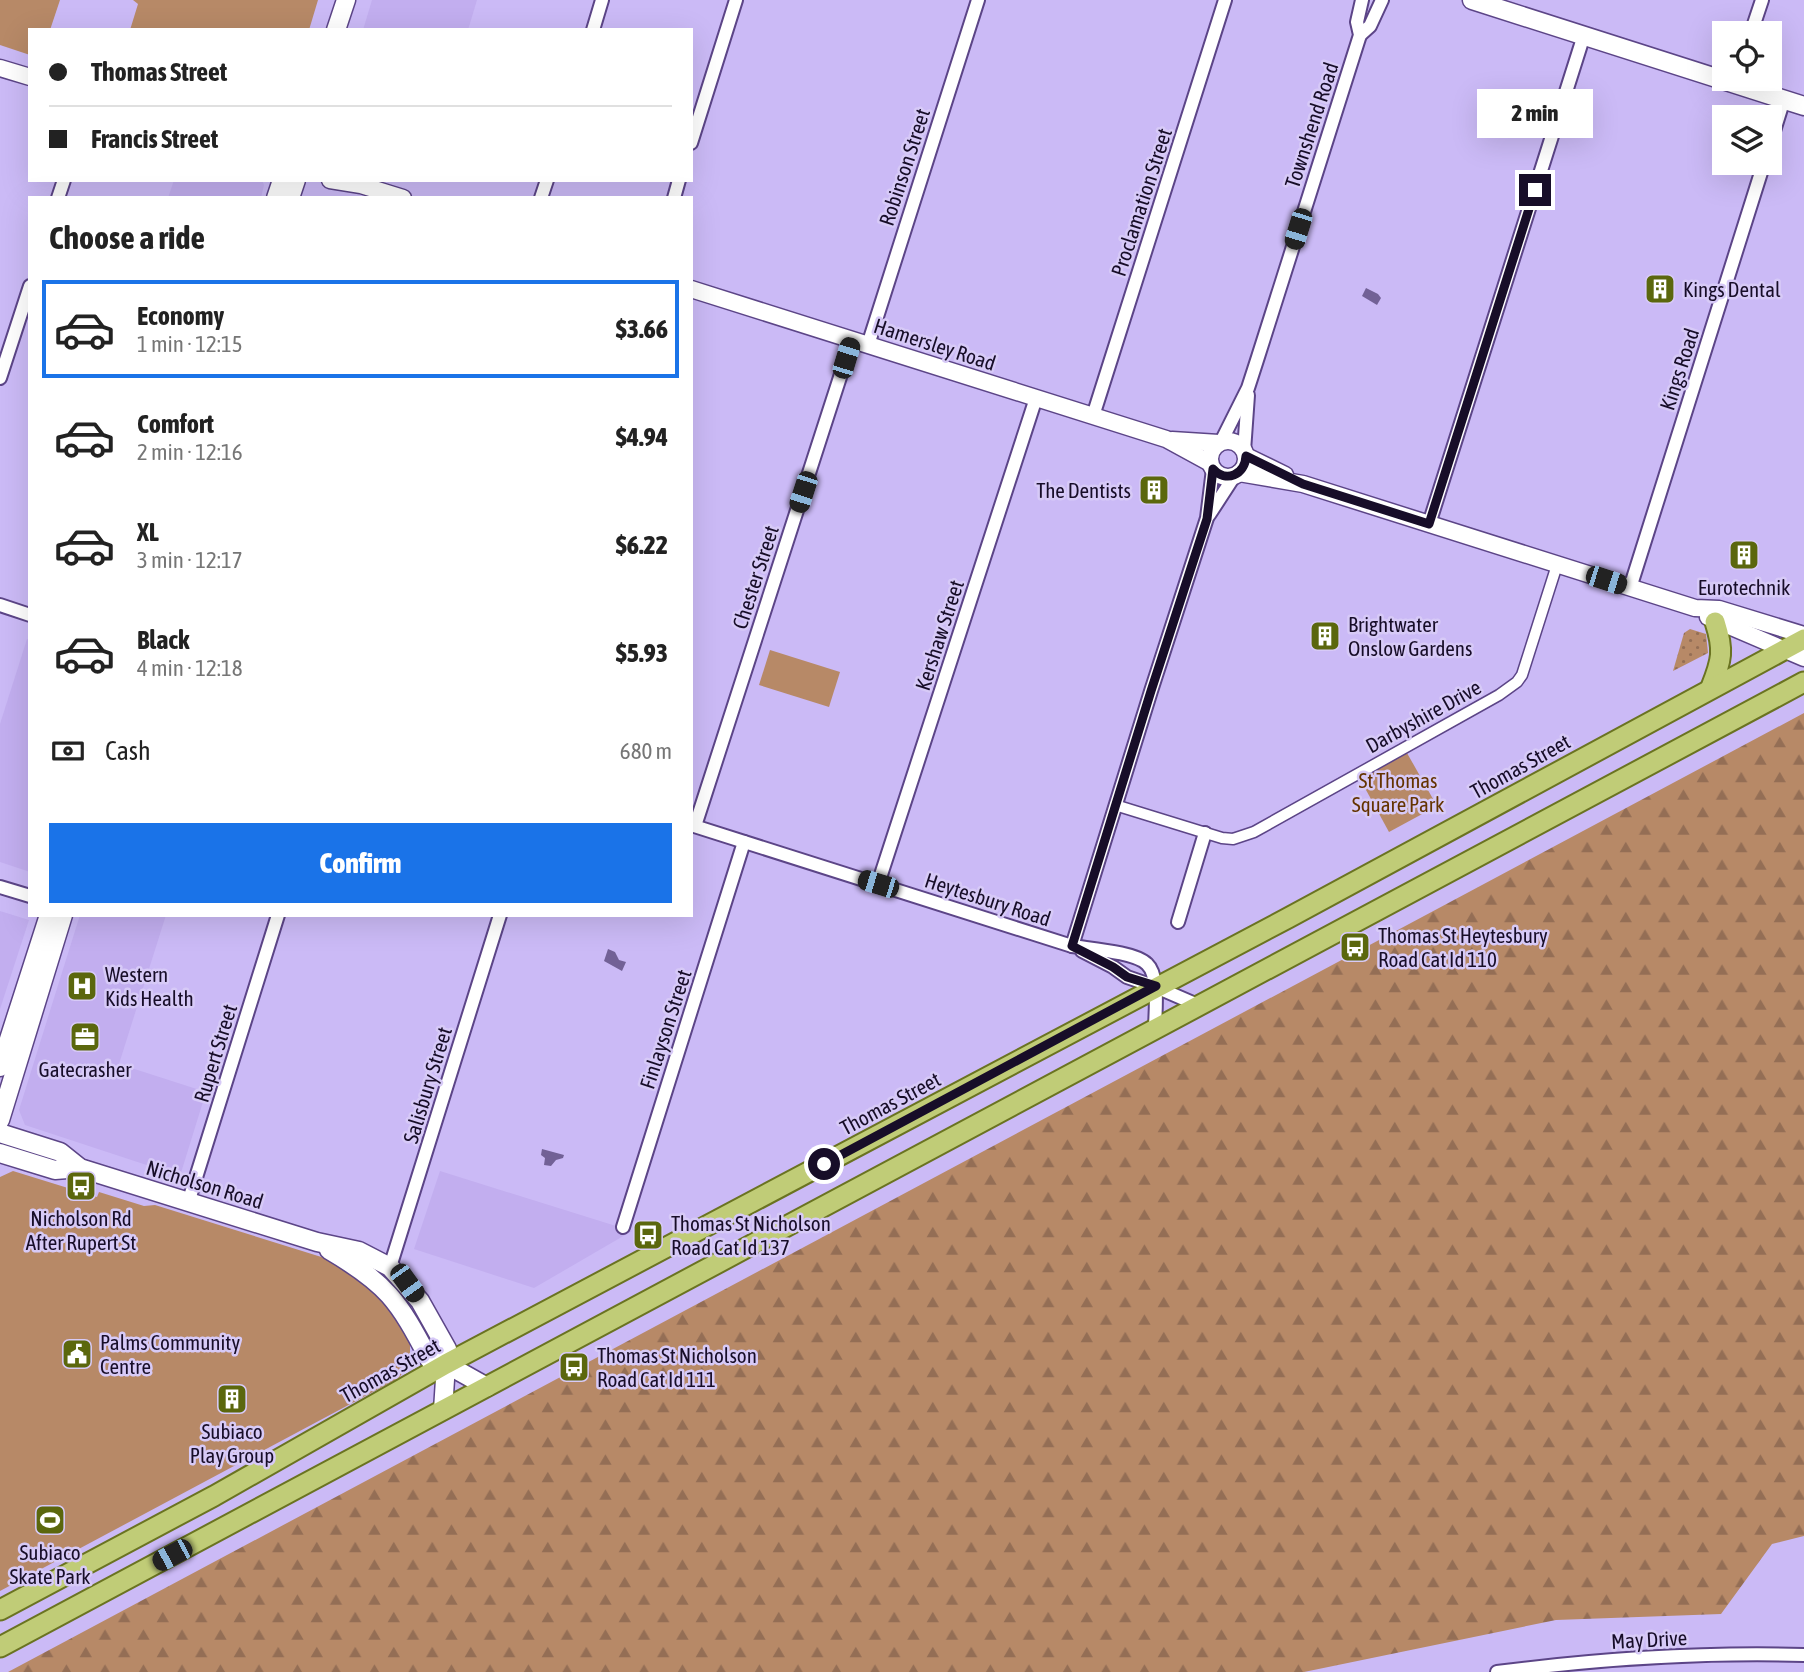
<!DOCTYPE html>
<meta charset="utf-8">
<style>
body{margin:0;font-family:"Asap Condensed",sans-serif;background:#f2f2f2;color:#222;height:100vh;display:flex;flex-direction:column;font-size:26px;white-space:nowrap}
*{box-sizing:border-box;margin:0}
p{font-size:23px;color:#767676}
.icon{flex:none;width:38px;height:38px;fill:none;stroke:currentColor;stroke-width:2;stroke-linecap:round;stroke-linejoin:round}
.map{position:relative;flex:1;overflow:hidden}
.panel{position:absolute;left:28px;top:196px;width:665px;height:721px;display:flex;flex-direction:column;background:#fff;border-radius:0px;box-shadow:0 7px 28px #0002}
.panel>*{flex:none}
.top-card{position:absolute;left:28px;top:28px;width:665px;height:154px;border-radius:0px;box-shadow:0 7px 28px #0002;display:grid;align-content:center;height:154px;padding:0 21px;background:#fff}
.controls{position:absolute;left:1712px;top:21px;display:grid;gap:14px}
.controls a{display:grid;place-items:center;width:70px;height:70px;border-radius:0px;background:#fff;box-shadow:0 7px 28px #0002;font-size:35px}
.end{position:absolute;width:32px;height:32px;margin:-16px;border:9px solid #170d28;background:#fff;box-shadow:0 0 0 4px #fff}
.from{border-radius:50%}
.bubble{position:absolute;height:49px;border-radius:0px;background:#fff;box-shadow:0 7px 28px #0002;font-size:23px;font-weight:800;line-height:49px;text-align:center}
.car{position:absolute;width:21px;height:42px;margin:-21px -10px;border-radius:9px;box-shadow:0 0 5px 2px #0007;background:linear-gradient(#222 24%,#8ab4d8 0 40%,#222 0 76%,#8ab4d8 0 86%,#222 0)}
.top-card b{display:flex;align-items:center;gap:24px;height:66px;font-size:26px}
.top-card b+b{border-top:2px solid #e0e0e0}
.top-card i{width:18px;height:18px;background:#222}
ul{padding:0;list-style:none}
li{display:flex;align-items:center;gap:21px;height:98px;margin:0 14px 10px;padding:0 7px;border:4px solid transparent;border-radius:0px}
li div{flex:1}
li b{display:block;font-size:26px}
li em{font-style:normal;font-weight:800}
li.active{border-color:#1a73e8}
li>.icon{width:63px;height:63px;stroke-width:1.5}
h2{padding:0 21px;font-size:32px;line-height:84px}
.pay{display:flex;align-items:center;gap:18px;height:77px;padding:0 21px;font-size:26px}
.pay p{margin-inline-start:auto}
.action{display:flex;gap:14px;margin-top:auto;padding:14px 21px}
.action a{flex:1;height:80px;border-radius:0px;background:#1a73e8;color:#fff;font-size:28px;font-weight:800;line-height:80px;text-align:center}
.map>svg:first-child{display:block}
</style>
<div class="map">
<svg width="1804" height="1672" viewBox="0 0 1804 1672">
<defs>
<pattern id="forest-firs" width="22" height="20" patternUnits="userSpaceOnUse" patternTransform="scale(1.75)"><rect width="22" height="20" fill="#b78967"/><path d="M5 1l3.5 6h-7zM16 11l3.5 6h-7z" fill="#946e55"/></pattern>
<pattern id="garden-dots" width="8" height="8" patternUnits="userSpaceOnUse" patternTransform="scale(1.75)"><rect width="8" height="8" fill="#b78967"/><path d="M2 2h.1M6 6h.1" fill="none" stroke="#946e55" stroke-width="1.8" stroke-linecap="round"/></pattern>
</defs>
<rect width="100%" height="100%" fill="#cbbaf6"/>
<g fill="#c2aeef">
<polygon points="372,0 477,0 468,30 363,30"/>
<polygon points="174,180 262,180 264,185 261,198 168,198"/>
<polygon points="27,639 30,640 30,872 0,862 0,724"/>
<polygon points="0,911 29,920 0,1009"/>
<polygon points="80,915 166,915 119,1064 206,1092 180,1176 25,1125 19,1110"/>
<polygon points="440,1171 632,1231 534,1288 414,1249"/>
</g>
<polygon fill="url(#forest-firs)" points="1804,713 1804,1536 1772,1544 1721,1614 1556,1620 1304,1672 8,1672"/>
<g fill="#b78967">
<polygon points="0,0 60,0 50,30 30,30 30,55 0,45"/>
<polygon points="133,0 318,0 309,30 130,30 138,4"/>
<polygon points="770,650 840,672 829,707 759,685"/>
<polygon points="1407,753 1437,806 1389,832 1360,779"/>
<polygon points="13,1171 97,1197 99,1192 144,1206 155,1205 331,1260 372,1284 400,1323 410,1343 410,1357 407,1366 399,1378 0,1591 0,1177"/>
</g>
<polygon fill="url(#garden-dots)" points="1690,629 1706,634 1708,653 1673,671 1684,633"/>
<g fill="#726196">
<polygon points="1366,288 1378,294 1381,298 1377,305 1362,296"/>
<polygon points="608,949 615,952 619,960 626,962 622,971 604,961"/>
<polygon points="542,1149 564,1155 563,1158 556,1160 551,1166 544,1165 545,1158 541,1155"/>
</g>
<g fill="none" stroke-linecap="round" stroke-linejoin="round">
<g stroke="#5c4587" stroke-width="13">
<polyline id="pedestrian" points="1115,805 1222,838 1233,839 1254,832 1499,695 1517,682 1522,675 1557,565"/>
</g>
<g stroke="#5c4587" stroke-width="16">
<g id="minor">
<polyline points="593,30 602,0"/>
<polyline points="1751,33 1762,0"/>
<polyline points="1360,35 1370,26 1382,0"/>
<polyline points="691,143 736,0"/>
<polyline points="1769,147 1784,99"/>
<polyline points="58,198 64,180"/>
<polyline points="541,198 547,180"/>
<polyline points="674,198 679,180"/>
<polyline points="868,345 978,0"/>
<polyline points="0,378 30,286"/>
<polyline points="1093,416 1225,0"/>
<polyline points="1221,442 1248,388 1258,357 1360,35 1357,22 1362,0"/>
<polyline points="1244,451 1248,395"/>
<polyline points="1209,515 1235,475"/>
<polyline points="1429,524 1584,35"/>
<polyline points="1630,588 1764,163"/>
<polyline points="0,605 30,615"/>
<path d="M691,825L1072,946C1090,949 1135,952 1147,964C1160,976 1155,1013 1155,1029"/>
<polyline points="695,826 852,340"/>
<polyline points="878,884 1036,398"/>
<polyline points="0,887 30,896"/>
<polyline points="1178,922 1205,833"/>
<polyline points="1072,946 1151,691 1207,518 1213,469"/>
<polyline points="1082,951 1113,967 1127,977 1156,987 1200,1006"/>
<polyline points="188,1203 278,915"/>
<polyline points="623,1227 744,842"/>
<polyline points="390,1267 500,915"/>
<path d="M1497,1672C1599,1659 1702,1652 1804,1655"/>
</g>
</g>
<g stroke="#5c4587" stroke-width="19">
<g id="tertiary">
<polyline points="0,68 30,77"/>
<polyline points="330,180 361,185 403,198"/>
<polyline points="691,289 1166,439 1210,463"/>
<polyline points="1172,440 1219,443"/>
<circle cx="1228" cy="459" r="18"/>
<polyline points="1246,456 1285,475"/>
<polyline points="1239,473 1303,484 1695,608 1719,609 1804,635"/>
<polyline points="1708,617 1804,658"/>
</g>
</g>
<g stroke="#5c4587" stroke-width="21">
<g id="secondary">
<polyline points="1472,0 1804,106"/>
<polyline points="336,30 346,0"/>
<polyline points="276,198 282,180"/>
<polyline points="290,198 296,180"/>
<polyline points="0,1067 49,915"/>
<polyline points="0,1120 63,915"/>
<polyline points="0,1133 60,1152 80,1168 317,1242 359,1251 390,1267 420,1301 447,1349 443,1410"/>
<polyline points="0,1153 55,1170 80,1168"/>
<path d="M329,1250C387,1284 398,1300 429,1359L446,1364L487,1387"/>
</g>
</g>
<g stroke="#6a7321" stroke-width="23">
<g id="primary">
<path d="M1711,687C1722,660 1724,650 1715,622"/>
<polyline points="0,1610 214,1496 446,1364 1288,918 1804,639"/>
<polyline points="0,1647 1804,682"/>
</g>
</g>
<use href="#pedestrian" stroke="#fff" stroke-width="10"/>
<use href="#minor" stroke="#fff" stroke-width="12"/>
<use href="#tertiary" stroke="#fff" stroke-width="16"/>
<use href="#secondary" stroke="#fff" stroke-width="18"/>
<use href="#primary" stroke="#c0cc77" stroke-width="19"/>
</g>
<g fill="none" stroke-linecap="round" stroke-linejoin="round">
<path stroke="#170d28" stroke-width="9" d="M824,1164L1156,986L1127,977L1113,967L1072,946L1151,691L1207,519L1213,469C1226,483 1245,475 1246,456L1303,484L1429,524L1535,190"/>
</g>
<defs>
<g id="building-square" transform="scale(1.575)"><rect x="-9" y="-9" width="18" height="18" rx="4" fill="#5b670d" stroke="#d7caf7"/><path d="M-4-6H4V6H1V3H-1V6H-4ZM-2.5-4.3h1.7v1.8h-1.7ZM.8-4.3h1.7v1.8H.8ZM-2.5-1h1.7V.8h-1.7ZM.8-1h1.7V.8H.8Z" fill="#fff"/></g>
<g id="bus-square" transform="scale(1.575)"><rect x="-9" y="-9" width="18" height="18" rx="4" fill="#5b670d" stroke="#d7caf7"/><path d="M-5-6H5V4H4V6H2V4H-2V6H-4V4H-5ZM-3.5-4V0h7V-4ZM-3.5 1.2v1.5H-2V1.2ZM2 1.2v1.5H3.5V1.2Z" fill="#fff"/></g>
<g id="hospital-square" transform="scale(1.575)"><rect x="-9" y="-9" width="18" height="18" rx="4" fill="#5b670d" stroke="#d7caf7"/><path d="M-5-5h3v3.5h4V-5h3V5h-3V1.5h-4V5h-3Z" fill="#fff"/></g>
<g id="office-square" transform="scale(1.575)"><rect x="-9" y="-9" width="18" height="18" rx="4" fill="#5b670d" stroke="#d7caf7"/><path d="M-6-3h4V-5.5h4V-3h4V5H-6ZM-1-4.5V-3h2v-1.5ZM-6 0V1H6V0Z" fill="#fff"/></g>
<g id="civic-square" transform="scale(1.575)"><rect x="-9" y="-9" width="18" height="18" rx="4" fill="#5b670d" stroke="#d7caf7"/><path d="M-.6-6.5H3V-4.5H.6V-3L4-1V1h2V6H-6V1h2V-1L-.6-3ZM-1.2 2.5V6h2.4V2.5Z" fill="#fff"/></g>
<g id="stadium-square" transform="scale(1.575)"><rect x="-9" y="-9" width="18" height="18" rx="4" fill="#5b670d" stroke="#d7caf7"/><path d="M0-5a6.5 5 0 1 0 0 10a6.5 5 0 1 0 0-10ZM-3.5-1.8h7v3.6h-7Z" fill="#fff"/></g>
</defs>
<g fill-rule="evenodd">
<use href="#building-square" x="1660" y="289"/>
<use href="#building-square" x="1154" y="490"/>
<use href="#building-square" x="1744" y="555"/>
<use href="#building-square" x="1325" y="636"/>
<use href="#bus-square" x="1355" y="947"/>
<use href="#hospital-square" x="82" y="986"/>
<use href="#office-square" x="85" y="1037"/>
<use href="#bus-square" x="81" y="1186"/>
<use href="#bus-square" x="648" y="1235"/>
<use href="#civic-square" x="77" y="1354"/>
<use href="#bus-square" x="574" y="1367"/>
<use href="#building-square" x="232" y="1399"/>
<use href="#stadium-square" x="50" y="1520"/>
</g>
<g text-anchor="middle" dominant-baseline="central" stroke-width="5" stroke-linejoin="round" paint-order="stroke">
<g font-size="21" fill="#170d28" stroke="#d7caf7">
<text transform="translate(1311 125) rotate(-72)">Townshend Road</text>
<text transform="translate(904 167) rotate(-72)">Robinson Street</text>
<text transform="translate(1141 202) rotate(-72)">Proclamation Street</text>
<text transform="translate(935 344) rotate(18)">Hamersley Road</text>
<text transform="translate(1679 369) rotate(-72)">Kings Road</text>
<text transform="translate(755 577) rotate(-72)">Chester Street</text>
<text transform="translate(939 635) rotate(-72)">Kershaw Street</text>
<text transform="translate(1423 716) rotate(-29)">Darbyshire Drive</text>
<text transform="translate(1520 766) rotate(-29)">Thomas Street</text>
<text transform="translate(988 899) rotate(18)">Heytesbury Road</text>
<text transform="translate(665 1029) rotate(-72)">Finlayson Street</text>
<text transform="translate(215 1053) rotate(-73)">Rupert Street</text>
<text transform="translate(427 1085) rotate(-73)">Salisbury Street</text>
<text transform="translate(890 1103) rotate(-28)">Thomas Street</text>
<text transform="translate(205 1184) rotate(17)">Nicholson Road</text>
<text transform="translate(390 1370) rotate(-29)">Thomas Street</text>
<text transform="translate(1649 1639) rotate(-3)">May Drive</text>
</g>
<g font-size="21" fill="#170d28" stroke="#d7caf7" text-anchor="start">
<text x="1683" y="289">Kings Dental</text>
<text x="1131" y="490" text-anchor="end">The Dentists</text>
<text x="1744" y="587" text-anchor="middle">Eurotechnik</text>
<text x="1348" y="624">Brightwater<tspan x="1348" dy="24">Onslow Gardens</tspan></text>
<text x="1378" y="935">Thomas St Heytesbury<tspan x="1378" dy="24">Road Cat Id 110</tspan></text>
<text x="105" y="974">Western<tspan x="105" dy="24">Kids Health</tspan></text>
<text x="85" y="1069" text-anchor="middle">Gatecrasher</text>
<text x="81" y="1218" text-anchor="middle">Nicholson Rd<tspan x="81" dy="24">After Rupert St</tspan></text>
<text x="671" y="1223">Thomas St Nicholson<tspan x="671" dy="24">Road Cat Id 137</tspan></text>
<text x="100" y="1342">Palms Community<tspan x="100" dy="24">Centre</tspan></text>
<text x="597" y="1355">Thomas St Nicholson<tspan x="597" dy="24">Road Cat Id 111</tspan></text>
<text x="232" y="1431" text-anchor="middle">Subiaco<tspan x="232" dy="24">Play Group</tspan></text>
<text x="50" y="1552" text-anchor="middle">Subiaco<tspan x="50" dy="24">Skate Park</tspan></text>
</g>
<g font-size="21" fill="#643300" stroke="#d7caf7">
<text x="1398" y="780">St Thomas<tspan x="1398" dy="24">Square Park</tspan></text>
</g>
</g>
</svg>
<div class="controls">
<a><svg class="icon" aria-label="locate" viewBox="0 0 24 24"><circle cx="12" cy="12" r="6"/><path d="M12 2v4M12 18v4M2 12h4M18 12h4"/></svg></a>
<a><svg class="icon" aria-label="layers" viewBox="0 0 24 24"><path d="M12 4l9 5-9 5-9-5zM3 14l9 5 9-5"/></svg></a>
</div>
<i class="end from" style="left:824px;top:1164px"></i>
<i class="end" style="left:1535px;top:190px"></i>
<div class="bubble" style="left:1477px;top:89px;width:116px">2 min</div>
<i class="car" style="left:1298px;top:229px;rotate:197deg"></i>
<i class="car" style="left:846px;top:358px;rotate:17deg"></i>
<i class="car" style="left:803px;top:492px;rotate:198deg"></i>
<i class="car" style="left:1606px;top:580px;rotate:108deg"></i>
<i class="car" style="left:878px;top:884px;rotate:287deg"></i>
<i class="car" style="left:407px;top:1283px;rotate:144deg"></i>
<i class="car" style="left:172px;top:1555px;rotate:242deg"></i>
<div class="top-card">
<b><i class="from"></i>Thomas Street</b>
<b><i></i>Francis Street</b>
</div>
<section class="panel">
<h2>Choose a ride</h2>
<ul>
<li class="active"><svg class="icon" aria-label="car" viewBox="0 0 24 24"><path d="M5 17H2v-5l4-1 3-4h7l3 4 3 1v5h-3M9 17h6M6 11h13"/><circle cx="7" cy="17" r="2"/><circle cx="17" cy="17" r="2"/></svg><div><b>Economy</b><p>1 min · 12:15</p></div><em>$3.66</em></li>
<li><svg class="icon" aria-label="car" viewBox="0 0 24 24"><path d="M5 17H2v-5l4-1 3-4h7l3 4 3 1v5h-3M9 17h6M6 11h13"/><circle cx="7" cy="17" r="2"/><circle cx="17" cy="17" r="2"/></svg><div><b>Comfort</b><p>2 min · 12:16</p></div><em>$4.94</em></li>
<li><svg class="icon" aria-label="car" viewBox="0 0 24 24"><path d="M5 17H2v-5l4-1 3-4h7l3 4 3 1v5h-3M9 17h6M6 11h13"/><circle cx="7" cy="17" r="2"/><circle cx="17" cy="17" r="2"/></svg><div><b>XL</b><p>3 min · 12:17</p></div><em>$6.22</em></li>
<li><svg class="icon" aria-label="car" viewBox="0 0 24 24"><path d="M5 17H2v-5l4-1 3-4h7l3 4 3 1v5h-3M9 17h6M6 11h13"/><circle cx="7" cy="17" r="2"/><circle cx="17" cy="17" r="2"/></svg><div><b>Black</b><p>4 min · 12:18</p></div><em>$5.93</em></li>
</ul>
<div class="pay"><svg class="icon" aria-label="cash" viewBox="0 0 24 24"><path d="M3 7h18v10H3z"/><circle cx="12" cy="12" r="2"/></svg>Cash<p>680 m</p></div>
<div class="action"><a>Confirm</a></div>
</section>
</div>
